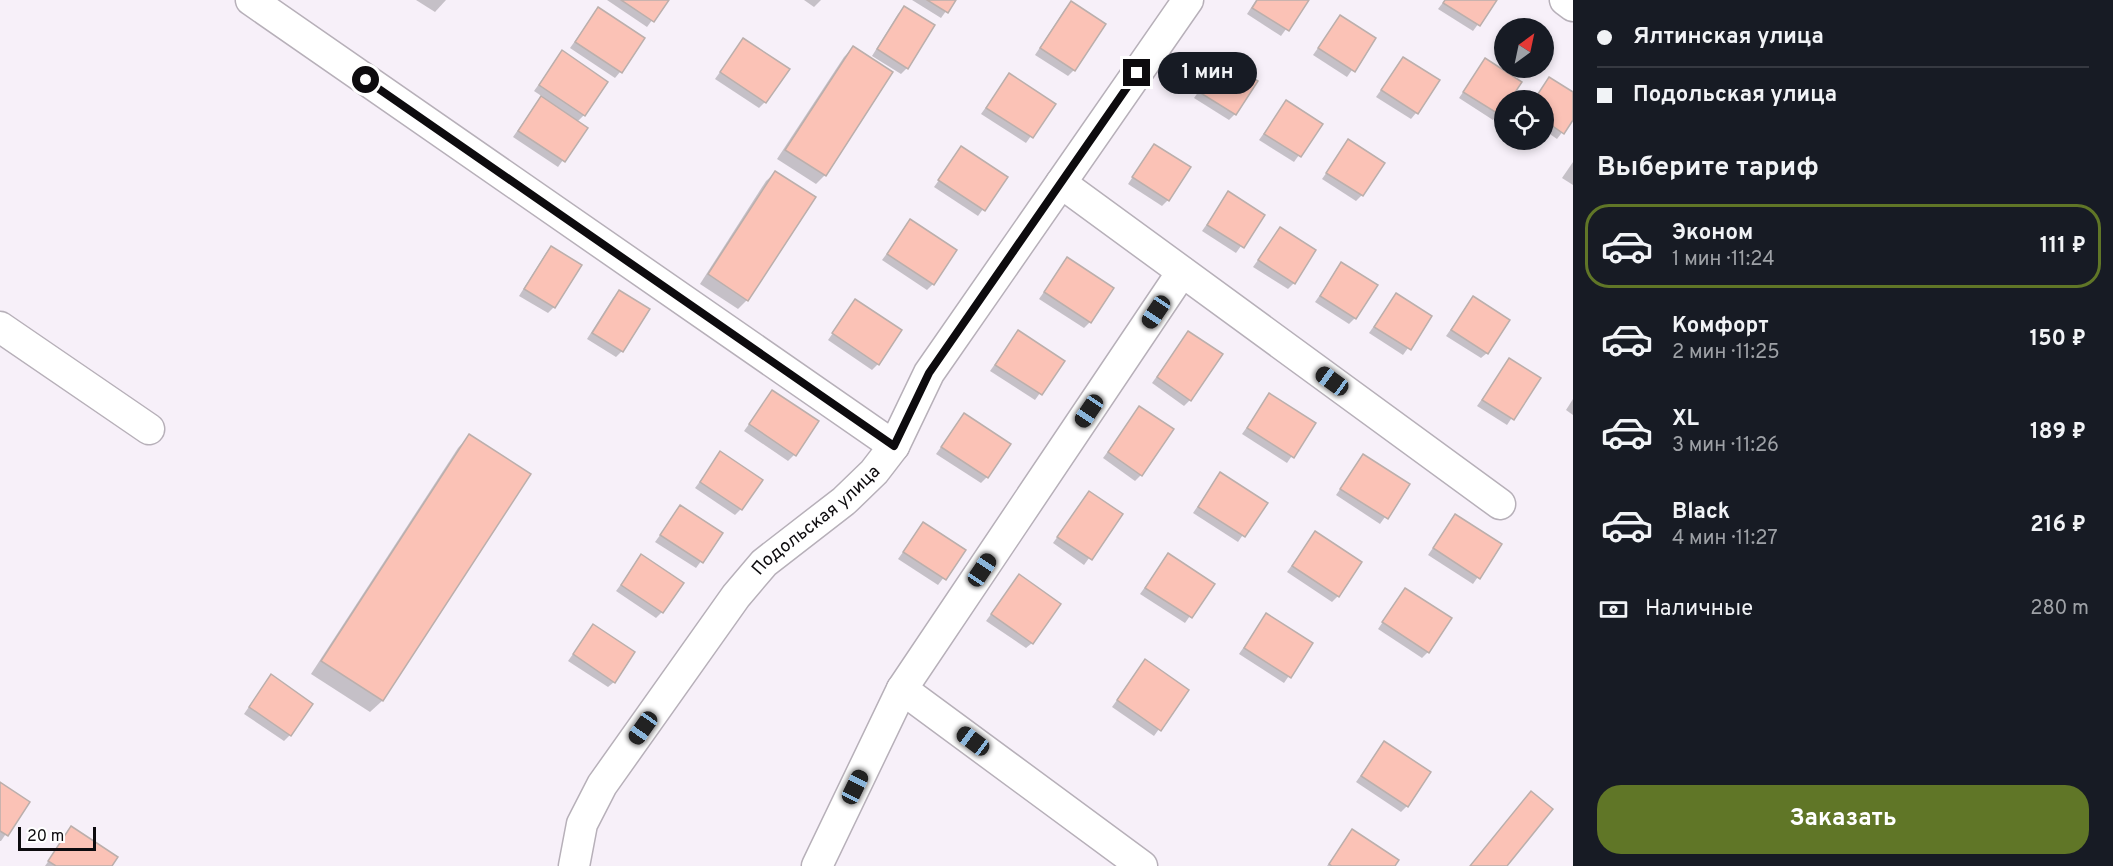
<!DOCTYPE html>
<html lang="ru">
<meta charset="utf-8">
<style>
body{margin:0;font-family:Overpass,sans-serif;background:#242831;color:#f1f3f6;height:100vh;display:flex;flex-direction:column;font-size:22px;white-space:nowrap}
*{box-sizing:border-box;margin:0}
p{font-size:20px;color:#9ea1a6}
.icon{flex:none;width:33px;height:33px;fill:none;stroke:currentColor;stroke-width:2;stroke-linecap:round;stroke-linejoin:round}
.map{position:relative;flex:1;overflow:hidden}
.sheet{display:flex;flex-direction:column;background:#171b24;width:540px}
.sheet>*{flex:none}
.banner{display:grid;align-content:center;height:132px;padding:0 24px;background:#171b24}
.needle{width:39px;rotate:33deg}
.fabs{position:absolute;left:1494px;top:18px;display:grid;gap:12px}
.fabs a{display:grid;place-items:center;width:60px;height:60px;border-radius:50%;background:#171b24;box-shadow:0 3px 9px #0003;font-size:30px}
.scale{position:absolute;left:18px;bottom:15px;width:78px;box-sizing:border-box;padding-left:6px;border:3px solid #0d0b0e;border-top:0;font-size:16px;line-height:21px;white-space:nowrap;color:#0d0b0e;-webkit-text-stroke:4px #fff;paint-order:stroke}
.end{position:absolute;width:27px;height:27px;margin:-14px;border:8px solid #0d0b0e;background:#fff;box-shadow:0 0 0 3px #fff}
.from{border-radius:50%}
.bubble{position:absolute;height:42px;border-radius:21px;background:#171b24;box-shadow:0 3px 9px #0003;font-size:20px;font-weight:700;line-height:42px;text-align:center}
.car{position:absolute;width:18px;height:36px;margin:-18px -9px;border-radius:8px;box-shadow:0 0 4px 2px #0007;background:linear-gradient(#222 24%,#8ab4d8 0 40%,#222 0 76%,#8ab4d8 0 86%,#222 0)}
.banner b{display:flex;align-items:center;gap:21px;height:57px;font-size:22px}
.banner b+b{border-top:2px solid #363941}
.banner i{width:15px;height:15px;background:#f1f3f6}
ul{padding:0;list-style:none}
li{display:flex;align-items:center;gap:18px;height:84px;margin:0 12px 9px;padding:0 12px;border:3px solid transparent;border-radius:24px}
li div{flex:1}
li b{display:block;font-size:22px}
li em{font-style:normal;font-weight:700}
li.active{border-color:#607627}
li>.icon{width:54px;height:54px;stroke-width:1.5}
h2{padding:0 24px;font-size:27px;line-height:72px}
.pay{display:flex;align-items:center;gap:15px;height:66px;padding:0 24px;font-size:22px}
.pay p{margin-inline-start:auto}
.cta{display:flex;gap:12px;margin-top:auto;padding:12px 24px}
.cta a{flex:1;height:69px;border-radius:24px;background:#607627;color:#fff;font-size:24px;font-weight:700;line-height:69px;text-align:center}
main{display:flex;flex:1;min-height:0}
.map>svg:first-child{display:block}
</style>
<main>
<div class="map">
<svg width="1573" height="866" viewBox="0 0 1573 866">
<rect width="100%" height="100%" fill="#f7f0f9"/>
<g fill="#0003">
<polygon points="416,0 446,0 435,12"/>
<polygon points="607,0 667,0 647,27"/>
<polygon points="804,0 821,0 814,7"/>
<polygon points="912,0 954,0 941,18"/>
<polygon points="1256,0 1307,0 1281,36 1247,14"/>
<polygon points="1445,0 1496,0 1473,31 1438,9"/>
<polygon points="1071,3 1074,70 1068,76 1035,55 1065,9"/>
<polygon points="904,8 907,68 901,74 872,56 898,14"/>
<polygon points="598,9 620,72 615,78 570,48"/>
<polygon points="1340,17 1374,39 1347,77 1313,55"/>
<polygon points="743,40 765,102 759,108 715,79"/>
<polygon points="853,48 825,175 816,184 777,159 844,57"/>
<polygon points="562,52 584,115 577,122 586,128 558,167 513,137 536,104 543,97 534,91"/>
<polygon points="1403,59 1416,113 1411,119 1376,97"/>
<polygon points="1221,60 1235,114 1229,120 1194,98"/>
<polygon points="1485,60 1520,82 1508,100 1504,100 1504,106 1493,120 1459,98"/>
<polygon points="1009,75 1054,104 1026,143 981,114"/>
<polygon points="1550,78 1573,93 1573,118 1557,139 1544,130 1544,100 1533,100"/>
<polygon points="1286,102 1321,124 1294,162 1259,140"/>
<polygon points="1349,141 1362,195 1356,201 1322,179"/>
<polygon points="1154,145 1168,200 1162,206 1128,184"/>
<polygon points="962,148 1006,177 978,216 934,187"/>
<polygon points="1573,162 1573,185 1562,178"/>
<polygon points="776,172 747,300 738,309 700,284 766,181"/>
<polygon points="1229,193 1263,215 1236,253 1202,231"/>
<polygon points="911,221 933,284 927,290 882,260"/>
<polygon points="1280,229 1294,283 1288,289 1253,267"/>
<polygon points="552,247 580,266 554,307 548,313 519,296 546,253"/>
<polygon points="1067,259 1090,322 1084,328 1039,299"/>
<polygon points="1342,264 1355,318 1349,324 1315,302"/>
<polygon points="619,292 648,310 622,351 616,357 587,339 613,298"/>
<polygon points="1396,295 1430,317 1403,355 1369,333"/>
<polygon points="1473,298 1487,353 1481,358 1446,336"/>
<polygon points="856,301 878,364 872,370 828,340"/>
<polygon points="1018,332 1063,361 1035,400 990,371"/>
<polygon points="1188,333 1190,400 1184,406 1152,383"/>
<polygon points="1510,360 1539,378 1507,425 1477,406"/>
<polygon points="772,392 794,455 788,461 744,431"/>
<polygon points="1270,395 1314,424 1287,463 1242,434"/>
<polygon points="1573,399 1573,415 1566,410"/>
<polygon points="1140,408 1141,475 1135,481 1103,458"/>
<polygon points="964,415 987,477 981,483 936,454"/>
<polygon points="469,436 529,474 382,701 370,712 311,674 458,448"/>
<polygon points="721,453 741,509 735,515 695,488"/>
<polygon points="1363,456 1408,485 1380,524 1336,495"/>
<polygon points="1220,474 1265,503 1238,542 1193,513"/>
<polygon points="1089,493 1121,514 1084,565 1053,543"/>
<polygon points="681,507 721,534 696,568 655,542"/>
<polygon points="1455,516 1500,545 1473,584 1428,555"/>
<polygon points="923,524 964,551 938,585 898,559"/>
<polygon points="1315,533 1338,596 1332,602 1287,572"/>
<polygon points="1168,555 1213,584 1185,623 1140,594"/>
<polygon points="642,556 662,612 656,618 616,591"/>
<polygon points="1019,576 1032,643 1026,648 986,621"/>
<polygon points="1405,590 1428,652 1422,658 1378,629"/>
<polygon points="1266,615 1311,644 1284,683 1239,654"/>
<polygon points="593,626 614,682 608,687 568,661"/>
<polygon points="1145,661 1187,690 1154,736 1112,707"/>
<polygon points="266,682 290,735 284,741 244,714"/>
<polygon points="1384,743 1407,806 1401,812 1356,782"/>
<polygon points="0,783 28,802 1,841 0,841"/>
<polygon points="72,828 110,866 45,866"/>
<polygon points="1352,831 1393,866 1327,866"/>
</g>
<g fill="#fbc2b6" stroke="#bbafac" stroke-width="1.5">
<polygon points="621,0 669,0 654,22"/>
<polygon points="927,0 956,0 948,13"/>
<polygon points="1257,0 1309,0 1289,31 1252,8"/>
<polygon points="1445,0 1497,0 1480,26 1443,3"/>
<polygon points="1071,1 1106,24 1075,71 1040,48"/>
<polygon points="904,6 935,25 908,69 877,49"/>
<polygon points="598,7 645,38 622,73 575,42"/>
<polygon points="1340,15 1376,38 1355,72 1318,48"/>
<polygon points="743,38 790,69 766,103 720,72"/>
<polygon points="853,46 893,72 826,176 785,150"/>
<polygon points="562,50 608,82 585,116 539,85"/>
<polygon points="1403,57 1440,80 1418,114 1381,90"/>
<polygon points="1221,58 1258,81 1236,115 1199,92"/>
<polygon points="1485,58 1522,82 1510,100 1504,100 1504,109 1500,115 1463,92"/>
<polygon points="1009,73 1056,104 1033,138 986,108"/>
<polygon points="1549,77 1573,92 1573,120 1564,134 1544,120 1544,100 1534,100"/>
<polygon points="541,96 588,128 565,162 518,131"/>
<polygon points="1286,100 1323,124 1301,157 1264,134"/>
<polygon points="1348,139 1385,163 1363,196 1326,173"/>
<polygon points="1154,144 1191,167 1169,201 1132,177"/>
<polygon points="961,146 1008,177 985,211 938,180"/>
<polygon points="775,171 816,197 748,301 708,274"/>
<polygon points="1228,191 1265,215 1244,248 1207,225"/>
<polygon points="910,219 957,250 934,285 887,254"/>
<polygon points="1280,227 1316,250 1295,284 1258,260"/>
<polygon points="551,246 582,265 555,308 524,289"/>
<polygon points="1067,257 1114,288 1091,323 1044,292"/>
<polygon points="1341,262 1378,285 1356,319 1320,296"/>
<polygon points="619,290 650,309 623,352 592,333"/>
<polygon points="1396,293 1432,316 1411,350 1374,327"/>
<polygon points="1473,296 1510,320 1488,354 1451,330"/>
<polygon points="855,299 902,330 879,365 832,333"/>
<polygon points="1018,330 1065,361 1042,395 995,365"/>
<polygon points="1188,331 1223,354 1191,401 1157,377"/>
<polygon points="1509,358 1541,378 1514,420 1482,400"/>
<polygon points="772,390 819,421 796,456 749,424"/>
<polygon points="1269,393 1316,423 1294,458 1247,428"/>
<polygon points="1139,406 1174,429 1142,476 1108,452"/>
<polygon points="964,413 1011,444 988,478 941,447"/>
<polygon points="469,434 531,474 383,701 321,661"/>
<polygon points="720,451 763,480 742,510 700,482"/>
<polygon points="1363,454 1410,484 1388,519 1340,489"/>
<polygon points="1220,472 1268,503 1245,537 1198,507"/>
<polygon points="1089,491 1123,514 1092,560 1057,537"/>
<polygon points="680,505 723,533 703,563 660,535"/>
<polygon points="1455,514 1502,544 1480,579 1433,548"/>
<polygon points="923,522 966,550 946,580 903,552"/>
<polygon points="1315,531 1362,562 1339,597 1292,566"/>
<polygon points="1168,553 1215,584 1192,618 1145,588"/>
<polygon points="641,554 684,583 663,613 621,585"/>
<polygon points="1019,574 1061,604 1033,644 991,614"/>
<polygon points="1405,588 1452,618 1429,653 1382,622"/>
<polygon points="1266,613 1313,643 1291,678 1244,648"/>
<polygon points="593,624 635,652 615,683 573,654"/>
<polygon points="1145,659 1189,690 1161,731 1117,700"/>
<polygon points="271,674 313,704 291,736 249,707"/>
<polygon points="1384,741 1431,772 1408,807 1361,776"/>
<polygon points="0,782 30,802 8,836 0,831"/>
<polygon points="1531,791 1553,809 1507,866 1470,866"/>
<polygon points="71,826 118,857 112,866 56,866 48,861"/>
<polygon points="1352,829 1399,860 1395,866 1332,866 1329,864"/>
</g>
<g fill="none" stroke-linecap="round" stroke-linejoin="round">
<g stroke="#b7b0b9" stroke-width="33">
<g id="street">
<polyline points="251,0 894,446"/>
<polyline points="1565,0 1573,6"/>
<polyline points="1061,183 1500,504"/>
<polyline points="0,327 149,429"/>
<polyline points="902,689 1142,866"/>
<path id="s1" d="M574,866L582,824L602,785L736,596L764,563L844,501L874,472L894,446L929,373L1188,0"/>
<polyline points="817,866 902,689 1182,272"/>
</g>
</g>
<use href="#street" stroke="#fff" stroke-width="30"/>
</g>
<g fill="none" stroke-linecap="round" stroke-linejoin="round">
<polyline stroke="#0d0b0e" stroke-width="8" points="366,80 894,446 929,373 1137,73"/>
</g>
<g text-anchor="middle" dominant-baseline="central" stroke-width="5" stroke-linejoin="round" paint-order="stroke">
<g font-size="18" fill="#0d0b0e" stroke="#fff">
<text stroke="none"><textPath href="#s1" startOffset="429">Подольская улица</textPath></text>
</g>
</g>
</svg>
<div class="fabs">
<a><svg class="needle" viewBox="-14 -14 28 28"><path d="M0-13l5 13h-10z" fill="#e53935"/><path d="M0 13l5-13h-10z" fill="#9ea1a6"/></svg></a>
<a><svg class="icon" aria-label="locate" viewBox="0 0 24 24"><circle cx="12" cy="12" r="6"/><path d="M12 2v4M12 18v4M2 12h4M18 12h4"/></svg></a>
</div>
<div class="scale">20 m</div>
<i class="end from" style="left:366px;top:80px"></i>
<i class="end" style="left:1137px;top:73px"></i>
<div class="bubble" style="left:1158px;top:52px;width:99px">1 мин</div>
<i class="car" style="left:1156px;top:312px;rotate:214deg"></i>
<i class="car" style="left:1332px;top:381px;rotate:306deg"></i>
<i class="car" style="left:1089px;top:411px;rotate:214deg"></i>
<i class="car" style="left:982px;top:570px;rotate:34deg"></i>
<i class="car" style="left:643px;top:728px;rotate:215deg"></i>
<i class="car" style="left:973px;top:741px;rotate:307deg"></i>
<i class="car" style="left:855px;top:787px;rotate:26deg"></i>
</div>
<section class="sheet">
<div class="banner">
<b><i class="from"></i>Ялтинская улица</b>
<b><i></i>Подольская улица</b>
</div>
<h2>Выберите тариф</h2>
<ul>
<li class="active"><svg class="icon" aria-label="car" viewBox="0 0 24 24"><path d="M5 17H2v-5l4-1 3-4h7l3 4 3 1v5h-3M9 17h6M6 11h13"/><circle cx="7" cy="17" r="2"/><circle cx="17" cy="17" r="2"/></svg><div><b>Эконом</b><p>1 мин · 11:24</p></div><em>111 ₽</em></li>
<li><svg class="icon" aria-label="car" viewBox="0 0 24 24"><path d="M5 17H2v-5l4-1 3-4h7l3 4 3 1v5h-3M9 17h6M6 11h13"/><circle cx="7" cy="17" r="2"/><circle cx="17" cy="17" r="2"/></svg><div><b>Комфорт</b><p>2 мин · 11:25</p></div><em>150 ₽</em></li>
<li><svg class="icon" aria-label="car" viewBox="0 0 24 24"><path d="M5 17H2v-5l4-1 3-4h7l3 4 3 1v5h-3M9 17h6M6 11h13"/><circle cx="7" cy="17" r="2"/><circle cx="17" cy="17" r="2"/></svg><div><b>XL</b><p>3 мин · 11:26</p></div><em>189 ₽</em></li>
<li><svg class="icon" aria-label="car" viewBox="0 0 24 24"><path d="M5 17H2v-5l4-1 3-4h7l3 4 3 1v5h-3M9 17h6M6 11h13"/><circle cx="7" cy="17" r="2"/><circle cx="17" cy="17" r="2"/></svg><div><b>Black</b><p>4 мин · 11:27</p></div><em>216 ₽</em></li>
</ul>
<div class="pay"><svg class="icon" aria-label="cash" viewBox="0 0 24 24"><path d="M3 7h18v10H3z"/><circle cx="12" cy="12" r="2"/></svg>Наличные<p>280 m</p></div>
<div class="cta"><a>Заказать</a></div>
</section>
</main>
